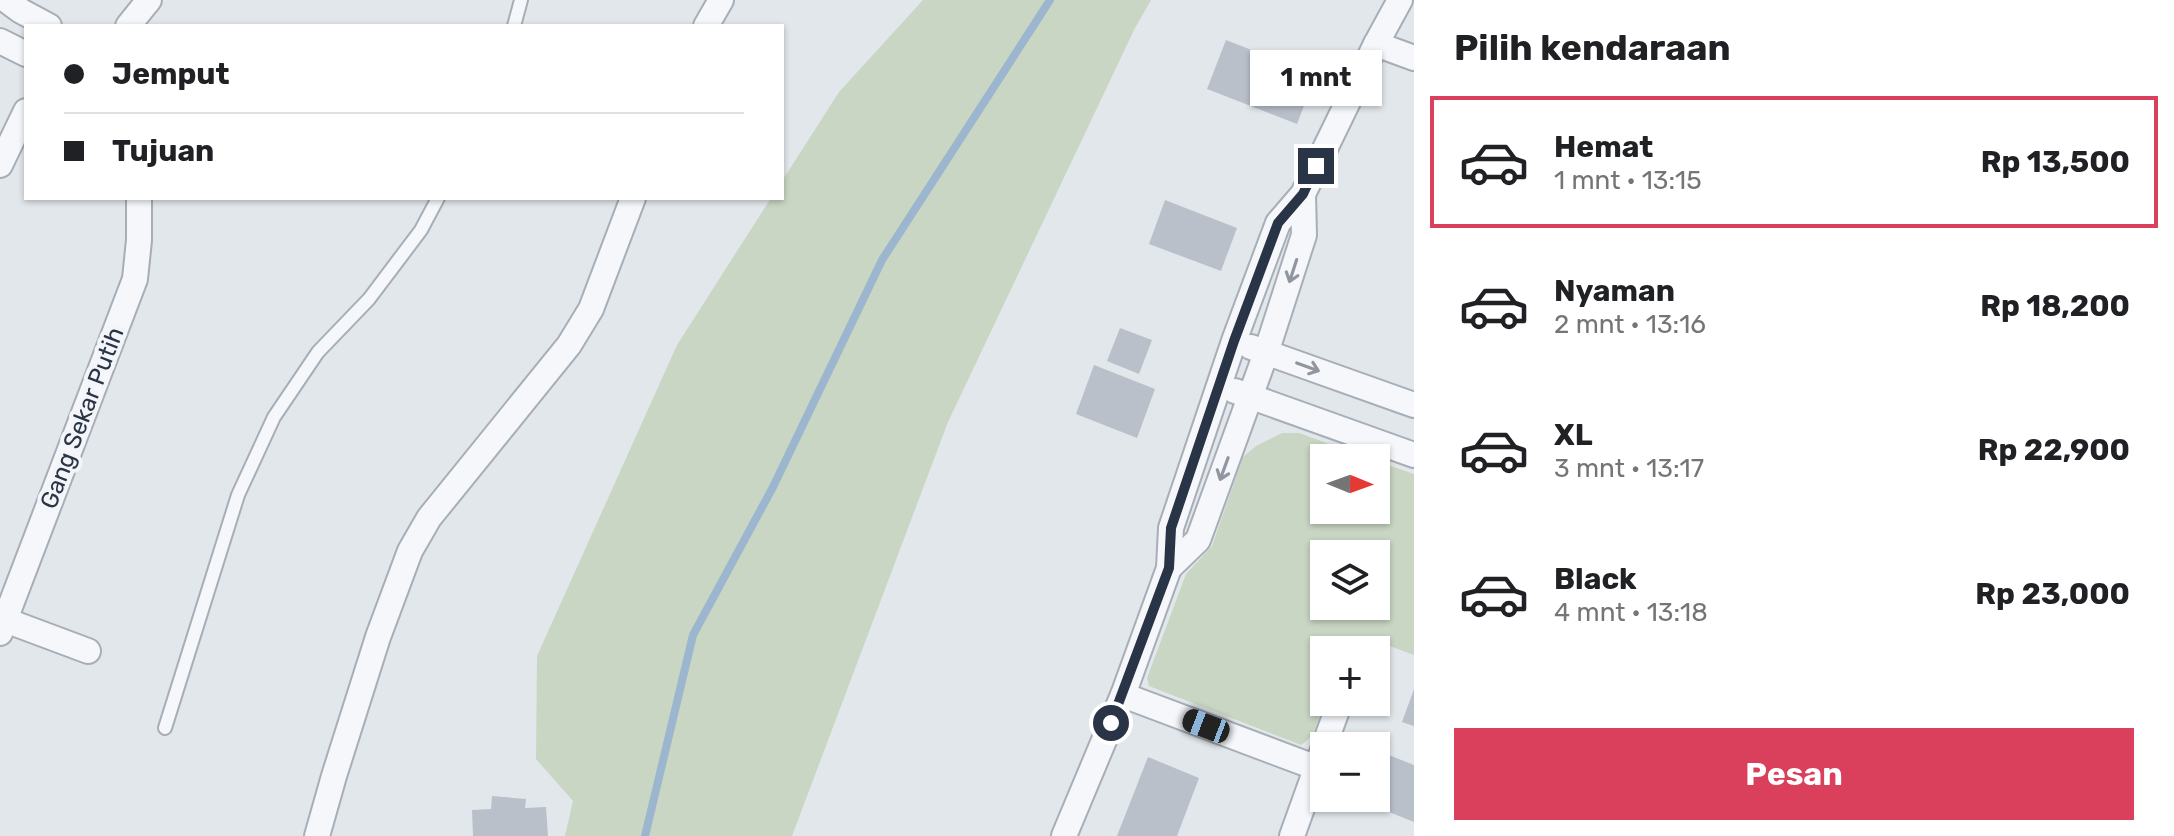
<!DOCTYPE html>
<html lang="id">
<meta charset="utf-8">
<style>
body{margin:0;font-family:Rubik,sans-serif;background:#f2f2f2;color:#202124;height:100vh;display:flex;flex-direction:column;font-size:30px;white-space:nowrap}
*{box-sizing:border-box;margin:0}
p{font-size:26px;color:#757577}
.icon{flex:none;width:44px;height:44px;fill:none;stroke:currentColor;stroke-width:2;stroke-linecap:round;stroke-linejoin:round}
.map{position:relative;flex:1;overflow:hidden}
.panel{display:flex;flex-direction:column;background:#fff;width:760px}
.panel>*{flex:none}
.top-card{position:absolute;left:24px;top:24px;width:760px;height:176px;border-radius:0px;box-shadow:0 2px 6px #0004;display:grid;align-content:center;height:176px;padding:0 40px;background:#fff}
.needle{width:52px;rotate:91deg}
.fabs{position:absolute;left:1310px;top:444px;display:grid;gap:16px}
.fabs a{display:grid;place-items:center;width:80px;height:80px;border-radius:0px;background:#fff;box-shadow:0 2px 6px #0004;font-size:40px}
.end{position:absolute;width:36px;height:36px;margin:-18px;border:10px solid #293446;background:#fff;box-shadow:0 0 0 4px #fff}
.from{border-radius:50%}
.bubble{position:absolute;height:56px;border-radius:0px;background:#fff;box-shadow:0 2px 6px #0004;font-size:26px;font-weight:700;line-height:56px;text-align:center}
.car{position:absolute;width:24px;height:48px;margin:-24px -12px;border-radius:10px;box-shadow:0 0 6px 2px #0007;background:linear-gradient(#222 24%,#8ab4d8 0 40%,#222 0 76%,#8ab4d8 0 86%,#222 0)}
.top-card b{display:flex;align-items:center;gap:28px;height:76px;font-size:30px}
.top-card b+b{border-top:2px solid #e0e0e0}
.top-card i{width:20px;height:20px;background:#202124}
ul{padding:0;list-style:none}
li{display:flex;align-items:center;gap:24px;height:132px;margin:0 16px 12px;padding:0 24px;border:4px solid transparent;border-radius:0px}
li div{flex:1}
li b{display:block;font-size:30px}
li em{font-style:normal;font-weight:700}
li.on{border-color:#da3f5c}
li>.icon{width:72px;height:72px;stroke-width:1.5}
h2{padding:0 40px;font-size:36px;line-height:96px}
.button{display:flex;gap:16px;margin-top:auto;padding:16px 40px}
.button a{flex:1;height:92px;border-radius:0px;background:#da3f5c;color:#fff;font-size:32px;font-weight:700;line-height:92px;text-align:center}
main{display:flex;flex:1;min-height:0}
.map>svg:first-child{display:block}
</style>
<main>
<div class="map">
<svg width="1414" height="836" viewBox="0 0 1414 836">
<rect width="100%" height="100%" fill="#e2e7ec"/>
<g fill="#c9d6c3" fill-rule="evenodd">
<polygon points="923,0 1151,0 1135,28 948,422 792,836 565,836 573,801 536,759 537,656 677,345 771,198 782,198 782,181 839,92"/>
<path d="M1282,433H1299L1368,458H1324V510H1376V461L1414,474V655L1387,645L1383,655C1371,650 1354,638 1342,650H1324C1324,676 1327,730 1301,745L1149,686L1147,678L1186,574L1212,546L1243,457L1256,446ZM1376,554V606H1324V554Z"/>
</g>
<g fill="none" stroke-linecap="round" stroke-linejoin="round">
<polyline stroke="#9bb6ce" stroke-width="8" points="645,836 693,635 773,487 882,260 1050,0"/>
</g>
<g fill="#b9c0ca">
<polygon points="1226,40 1316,75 1297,124 1207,89"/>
<polygon points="1165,200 1237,228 1221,271 1149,244"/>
<polygon points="1120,328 1152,340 1139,374 1107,361"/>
<polygon points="1094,365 1155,389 1137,438 1076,414"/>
<polygon points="1414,689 1414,726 1402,722"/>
<polygon points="1376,750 1414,765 1414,822 1354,798 1376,798"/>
<polygon points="1148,757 1199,778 1177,836 1117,836"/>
<polygon points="492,796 526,799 525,808 546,807 548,836 473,836 472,810 491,809"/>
</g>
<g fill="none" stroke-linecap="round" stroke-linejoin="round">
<g stroke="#a7aeb7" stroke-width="16">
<g id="service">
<polyline points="514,26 521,0"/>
<polyline points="165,728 238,495 274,417 318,352 369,299 421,230 438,198"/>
</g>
</g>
<g stroke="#a7aeb7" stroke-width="28">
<g id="minor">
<polyline points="6,0 21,11 49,26"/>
<polyline points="1400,0 1376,44 1414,58"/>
<polyline points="128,26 149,0"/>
<polyline points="706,26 721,0"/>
<polyline points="0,41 26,54"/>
<polyline points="0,165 26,111"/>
<polyline points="1251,347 1414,405"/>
<polyline points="1235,391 1414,455"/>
<polyline points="1169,568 1198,540 1266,353 1304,235 1303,194"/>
<polyline points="5,620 88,651"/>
<polyline points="0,633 135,279 139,240 139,198"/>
<polyline points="1123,695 1317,768"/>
<polyline points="1324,746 1340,702"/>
<polyline points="317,836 334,776 378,637 410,551 429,518 569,345 591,309 633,198"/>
<polyline points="1064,836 1123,695 1169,568 1171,528 1234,341 1278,223 1303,194 1376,44"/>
<polyline points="1292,836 1324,747"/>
</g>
</g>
<use href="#service" stroke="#f6f7fa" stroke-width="12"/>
<use href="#minor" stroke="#f6f7fa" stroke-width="24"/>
</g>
<defs><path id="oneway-shaft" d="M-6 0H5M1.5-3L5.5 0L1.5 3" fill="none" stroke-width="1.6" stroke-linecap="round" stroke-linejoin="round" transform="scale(2)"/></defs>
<g stroke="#9096a0">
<use href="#oneway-shaft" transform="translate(1293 271) rotate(108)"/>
<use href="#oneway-shaft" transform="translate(1308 367) rotate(20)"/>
<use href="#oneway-shaft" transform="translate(1224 469) rotate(110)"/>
</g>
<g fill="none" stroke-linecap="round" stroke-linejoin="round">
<polyline stroke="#293446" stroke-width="10" points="1111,723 1169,568 1171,528 1234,341 1278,223 1303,194 1316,166"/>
</g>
<g text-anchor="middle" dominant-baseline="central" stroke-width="8" stroke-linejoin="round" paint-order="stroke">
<g font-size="24" fill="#293446" stroke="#f3f5f9">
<text transform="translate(82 418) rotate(-69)">Gang Sekar Putih</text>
</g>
</g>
</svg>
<div class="fabs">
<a><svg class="needle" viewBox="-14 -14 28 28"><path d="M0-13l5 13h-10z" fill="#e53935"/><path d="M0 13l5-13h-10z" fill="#757577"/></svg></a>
<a><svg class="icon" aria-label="layers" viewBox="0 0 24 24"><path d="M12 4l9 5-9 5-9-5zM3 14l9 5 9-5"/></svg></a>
<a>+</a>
<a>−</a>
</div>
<i class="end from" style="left:1111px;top:723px"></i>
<i class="end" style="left:1316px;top:166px"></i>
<div class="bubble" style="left:1250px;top:50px;width:132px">1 mnt</div>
<i class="car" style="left:1206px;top:726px;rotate:291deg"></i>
<div class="top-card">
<b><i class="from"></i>Jemput</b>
<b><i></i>Tujuan</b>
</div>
</div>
<section class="panel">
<h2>Pilih kendaraan</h2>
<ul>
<li class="on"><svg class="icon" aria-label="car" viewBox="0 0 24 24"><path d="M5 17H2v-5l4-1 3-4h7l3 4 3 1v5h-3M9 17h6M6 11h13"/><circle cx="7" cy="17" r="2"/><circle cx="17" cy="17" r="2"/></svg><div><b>Hemat</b><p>1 mnt · 13:15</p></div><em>Rp 13,500</em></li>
<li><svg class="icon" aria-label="car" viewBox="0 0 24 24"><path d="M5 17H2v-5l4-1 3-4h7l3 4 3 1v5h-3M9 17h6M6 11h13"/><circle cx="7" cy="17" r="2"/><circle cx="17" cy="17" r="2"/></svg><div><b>Nyaman</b><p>2 mnt · 13:16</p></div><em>Rp 18,200</em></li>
<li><svg class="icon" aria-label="car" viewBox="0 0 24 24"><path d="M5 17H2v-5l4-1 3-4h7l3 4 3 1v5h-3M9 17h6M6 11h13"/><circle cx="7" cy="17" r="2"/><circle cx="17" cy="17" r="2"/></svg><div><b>XL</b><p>3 mnt · 13:17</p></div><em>Rp 22,900</em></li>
<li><svg class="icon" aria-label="car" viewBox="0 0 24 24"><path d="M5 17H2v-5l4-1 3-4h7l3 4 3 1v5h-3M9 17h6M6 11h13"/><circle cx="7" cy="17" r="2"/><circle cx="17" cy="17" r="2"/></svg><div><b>Black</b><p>4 mnt · 13:18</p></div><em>Rp 23,000</em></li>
</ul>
<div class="button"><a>Pesan</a></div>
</section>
</main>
